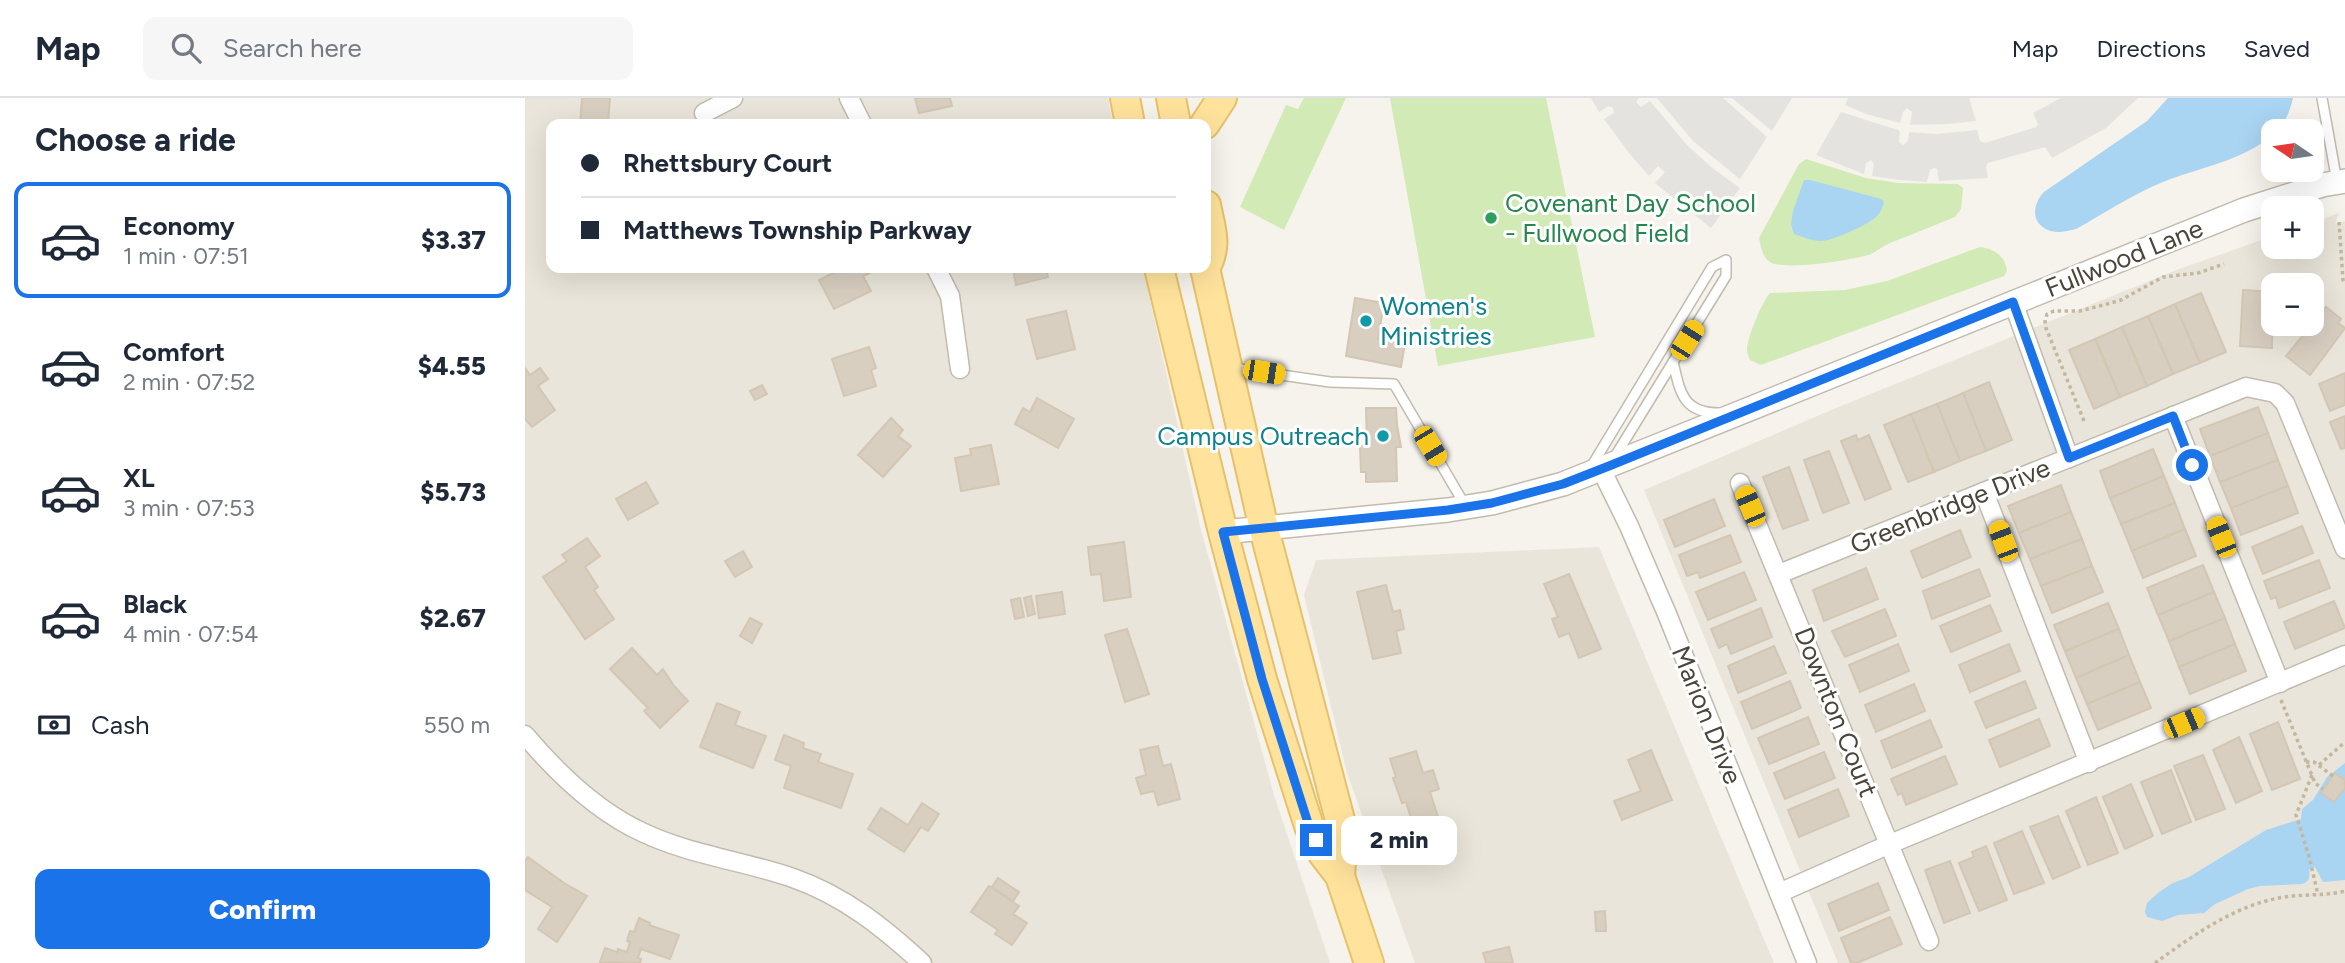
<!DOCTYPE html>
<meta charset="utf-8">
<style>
body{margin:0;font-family:Figtree,sans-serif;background:#f6f6f7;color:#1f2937;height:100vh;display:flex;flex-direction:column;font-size:26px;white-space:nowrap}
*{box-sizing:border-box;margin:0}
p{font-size:23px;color:#747a83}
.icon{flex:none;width:38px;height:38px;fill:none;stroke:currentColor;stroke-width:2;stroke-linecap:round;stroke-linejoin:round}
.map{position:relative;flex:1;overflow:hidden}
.side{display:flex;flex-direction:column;background:#fff;width:525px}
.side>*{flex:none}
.hud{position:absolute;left:21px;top:21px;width:665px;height:154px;border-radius:14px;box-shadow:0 7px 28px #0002;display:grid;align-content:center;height:154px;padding:0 35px;background:#fff}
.needle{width:46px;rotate:283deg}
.fabs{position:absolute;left:1736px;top:21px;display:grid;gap:14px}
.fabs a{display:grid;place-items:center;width:63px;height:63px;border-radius:14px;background:#fff;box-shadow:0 7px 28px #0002;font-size:35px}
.end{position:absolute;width:32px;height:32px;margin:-16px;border:9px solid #1a73e8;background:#fff;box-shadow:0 0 0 4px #fff}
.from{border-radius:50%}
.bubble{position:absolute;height:49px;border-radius:14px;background:#fff;box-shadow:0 7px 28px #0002;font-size:23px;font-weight:800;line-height:49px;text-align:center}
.car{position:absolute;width:21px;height:42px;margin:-21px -10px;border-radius:9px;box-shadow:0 0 5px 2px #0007;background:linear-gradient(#f5c518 24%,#345 0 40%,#f5c518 0 76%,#345 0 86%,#f5c518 0)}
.hud b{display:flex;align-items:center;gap:24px;height:66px;font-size:26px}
.hud b+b{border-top:2px solid #e0e1e3}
.hud i{width:18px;height:18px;background:#1f2937}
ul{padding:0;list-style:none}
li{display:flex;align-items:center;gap:21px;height:116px;margin:0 14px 10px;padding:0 21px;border:4px solid transparent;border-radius:14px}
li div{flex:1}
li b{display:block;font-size:26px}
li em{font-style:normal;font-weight:800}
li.on{border-color:#1a73e8}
li>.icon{width:63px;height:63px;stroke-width:1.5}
h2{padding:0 35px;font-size:32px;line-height:84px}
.pay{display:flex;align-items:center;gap:18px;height:77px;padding:0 35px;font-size:26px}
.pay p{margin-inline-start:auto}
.cta{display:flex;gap:14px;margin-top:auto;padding:14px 35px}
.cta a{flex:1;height:80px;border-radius:14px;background:#1a73e8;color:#fff;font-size:28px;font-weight:800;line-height:80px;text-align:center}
header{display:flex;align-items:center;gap:42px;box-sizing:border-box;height:98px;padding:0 35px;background:#fff;border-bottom:2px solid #e0e1e3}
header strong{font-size:33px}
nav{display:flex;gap:38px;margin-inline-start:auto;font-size:24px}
.search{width:490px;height:63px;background:#f6f6f7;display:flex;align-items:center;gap:18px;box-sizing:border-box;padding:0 24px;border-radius:14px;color:#747a83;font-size:26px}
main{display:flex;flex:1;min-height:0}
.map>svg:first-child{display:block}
</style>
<header>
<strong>Map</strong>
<div class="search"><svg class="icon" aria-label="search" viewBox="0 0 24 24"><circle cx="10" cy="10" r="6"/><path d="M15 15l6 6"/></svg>Search here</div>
<nav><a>Map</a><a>Directions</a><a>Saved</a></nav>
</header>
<main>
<section class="side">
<h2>Choose a ride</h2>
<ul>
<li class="on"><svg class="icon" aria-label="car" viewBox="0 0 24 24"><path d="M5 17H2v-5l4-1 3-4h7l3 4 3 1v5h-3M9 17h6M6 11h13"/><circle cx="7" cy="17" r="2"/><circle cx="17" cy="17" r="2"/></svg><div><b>Economy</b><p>1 min · 07:51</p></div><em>$3.37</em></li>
<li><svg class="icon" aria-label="car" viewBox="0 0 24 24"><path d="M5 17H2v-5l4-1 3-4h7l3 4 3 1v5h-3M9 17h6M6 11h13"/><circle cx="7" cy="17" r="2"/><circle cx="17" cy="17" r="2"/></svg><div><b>Comfort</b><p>2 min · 07:52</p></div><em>$4.55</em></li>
<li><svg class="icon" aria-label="car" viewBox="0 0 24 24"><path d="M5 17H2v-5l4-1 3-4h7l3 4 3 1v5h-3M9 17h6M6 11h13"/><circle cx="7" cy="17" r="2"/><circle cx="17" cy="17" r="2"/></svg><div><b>XL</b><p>3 min · 07:53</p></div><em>$5.73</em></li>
<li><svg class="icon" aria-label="car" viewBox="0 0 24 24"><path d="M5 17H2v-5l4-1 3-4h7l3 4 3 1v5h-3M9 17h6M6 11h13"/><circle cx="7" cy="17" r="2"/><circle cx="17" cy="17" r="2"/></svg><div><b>Black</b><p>4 min · 07:54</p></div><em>$2.67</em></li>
</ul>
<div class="pay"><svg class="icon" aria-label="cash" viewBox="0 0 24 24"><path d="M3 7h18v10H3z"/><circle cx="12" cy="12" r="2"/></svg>Cash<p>550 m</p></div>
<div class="cta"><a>Confirm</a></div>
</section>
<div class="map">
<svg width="1820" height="865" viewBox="0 0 1820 865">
<rect width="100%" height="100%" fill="#f6f3ec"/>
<g fill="#eae5da" fill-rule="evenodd">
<polygon points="0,0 583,0 588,26 26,26 26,170 618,170 675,428 749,697 805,865 0,865"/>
<path d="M1814,115L1810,126L1820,123V865H1313L1119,392L1311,310L1654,171L1748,138V149H1787V125ZM1748,187H1787V226H1748Z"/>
<polygon points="1074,449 1249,865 890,865 822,675 779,497 791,462"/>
</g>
<g fill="#d2eab5">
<polygon points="779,0 821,0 759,132 715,109 761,7 773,11"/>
<polygon points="865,0 1021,0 1070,239 913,268"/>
<path d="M1281,61L1341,80L1373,85L1433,86L1438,90L1436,111L1430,119C1409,128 1387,136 1365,145C1358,148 1352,153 1346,156C1330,162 1258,173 1245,164C1237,159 1236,149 1234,140L1274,66Z"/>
<path d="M1455,149C1470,151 1480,158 1482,173L1479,178L1236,267L1225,262C1224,260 1222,254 1222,252C1222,240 1237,204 1245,195L1320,192L1362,183Z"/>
</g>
<g fill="#e5e3e0">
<polygon points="1066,0 1114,0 1111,4 1116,9 1125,3 1161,46 1186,69 1215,90 1186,130 1130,85 1140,74 1133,68 1124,78 1104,55 1079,21 1089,15 1088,10 1084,8 1074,14"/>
<polygon points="1132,0 1198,0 1242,39 1215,81 1168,43"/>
<polygon points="1207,0 1267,0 1247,33"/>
<polygon points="1323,0 1444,0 1451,23 1423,26 1385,27 1387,14 1382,10 1378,14 1375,25 1341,16 1320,7"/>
<polygon points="1536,0 1613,0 1581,30 1527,60 1520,49 1463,65 1461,69 1463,80 1414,83 1412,71 1409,70 1405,72 1402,84 1375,82 1347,78 1349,66 1346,62 1341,65 1339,76 1291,57 1316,14 1373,32 1375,34 1374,44 1378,47 1383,43 1384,34 1412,36 1452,32 1455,43 1460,45 1511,29 1513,26 1508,15"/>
</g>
<g fill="#a9d4f2">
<path d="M1643,0H1768C1765,12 1760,29 1748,33V36C1719,63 1675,69 1638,84C1608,96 1580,115 1551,131C1542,133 1532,136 1523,132C1505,125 1508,105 1519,94L1622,23Z"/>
<path d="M1279,82H1285L1353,100L1359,103C1358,108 1356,114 1352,118C1345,126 1307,143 1296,143C1287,143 1278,139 1269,136L1266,126L1268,113Z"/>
<path d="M1820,665V782L1798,784L1790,769L1784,771C1785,779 1785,783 1777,786L1735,788L1723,791L1690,806L1679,815L1653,817L1637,823L1622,819L1620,814L1622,805L1634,794L1648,785L1664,779L1741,732L1776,721L1777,711L1788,702L1802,679Z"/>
</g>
<g fill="#d8cfc1" stroke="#d3c7b4" stroke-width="2">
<polygon points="57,0 85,0 83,26 55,26"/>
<polygon points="390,0 425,0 427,8 394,15"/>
<polygon points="318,170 343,170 345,175 338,178 346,193 309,211 294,182"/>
<polygon points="481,170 521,170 523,179 491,187 488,171 481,172"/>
<polygon points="1718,192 1748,194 1747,250 1715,248"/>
<polygon points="1676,195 1701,254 1675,265 1650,206"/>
<polygon points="830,200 859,205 853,241 880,245 876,269 821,258"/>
<polygon points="1650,206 1675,265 1648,276 1623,218"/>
<polygon points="1801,209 1816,221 1813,225 1820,230 1785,277 1761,258"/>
<polygon points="541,213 550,251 512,261 502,222"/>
<polygon points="1623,218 1648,276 1622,288 1597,229"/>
<polygon points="1597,229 1622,288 1595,299 1570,241"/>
<polygon points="1570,241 1595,299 1569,311 1544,252"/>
<polygon points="344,249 351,270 346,272 351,288 319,298 307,261"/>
<polygon points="0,270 5,277 15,270 23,281 13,288 30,312 7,329 0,321"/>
<polygon points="1820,275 1820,307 1805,313 1794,286"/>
<polygon points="1464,284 1487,342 1461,353 1438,295"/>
<polygon points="237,287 242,296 230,302 225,293"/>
<polygon points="1438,295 1461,353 1435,363 1412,306"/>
<polygon points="512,300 549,321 533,350 490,326 498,310 505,314"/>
<polygon points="1412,306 1435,363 1409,374 1386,316"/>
<polygon points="1733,309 1743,335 1685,358 1675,331"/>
<polygon points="841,310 871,310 872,327 876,349 871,349 872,383 841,384 841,374 836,374 835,348 842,348"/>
<polygon points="1386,316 1409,374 1383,384 1359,327"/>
<polygon points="1820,318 1820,350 1816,351 1805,324"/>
<polygon points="366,320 378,332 373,338 386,348 358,379 333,357"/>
<polygon points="1743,335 1753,362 1695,384 1685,358"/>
<polygon points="1331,337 1333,342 1344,337 1366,391 1340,402 1316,343"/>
<polygon points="466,347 474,386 436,393 430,360 446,357 445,351"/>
<polygon points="1628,351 1639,378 1585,400 1575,373"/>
<polygon points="1304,353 1324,405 1298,415 1279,362"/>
<polygon points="1753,362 1763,388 1706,410 1695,384"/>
<polygon points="1264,369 1283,422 1258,431 1238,379"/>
<polygon points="1639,378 1650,405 1596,426 1585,400"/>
<polygon points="121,384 133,405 103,422 91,401"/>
<polygon points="1536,387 1546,414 1494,435 1483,408"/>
<polygon points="1763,388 1773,415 1716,437 1706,410"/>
<polygon points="1189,401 1200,428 1150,449 1139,422"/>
<polygon points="1650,405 1660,431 1607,453 1596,426"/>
<polygon points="1546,414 1557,441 1505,461 1494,435"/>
<polygon points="1777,428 1788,455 1738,476 1727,449"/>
<polygon points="1660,431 1671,458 1618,480 1607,453"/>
<polygon points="1435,432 1446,459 1397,480 1386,453"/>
<polygon points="1205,437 1216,464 1175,480 1173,474 1162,478 1154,457"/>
<polygon points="62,440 75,458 60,469 73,489 69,492 89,521 60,541 18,479 42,463 37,457"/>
<polygon points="1557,441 1567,468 1516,488 1505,461"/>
<polygon points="599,444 606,499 579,503 576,476 566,477 563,449"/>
<polygon points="218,453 227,469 210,479 200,463"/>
<polygon points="1794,462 1805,490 1754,510 1751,499 1746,501 1739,483"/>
<polygon points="1678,467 1689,494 1633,517 1622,490"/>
<polygon points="1567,468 1578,494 1527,515 1516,488"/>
<polygon points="1341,470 1353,501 1299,523 1288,492"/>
<polygon points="1454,471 1465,498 1407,521 1398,493"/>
<polygon points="1219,474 1231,502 1183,522 1171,494"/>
<polygon points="1044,476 1076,551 1054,560 1044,535 1034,539 1027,521 1033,519 1019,486"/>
<polygon points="861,487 868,514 875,512 879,531 871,533 876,555 848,561 832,494"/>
<polygon points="537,494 540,516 514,520 511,498"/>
<polygon points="1689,494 1700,520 1644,543 1633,517"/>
<polygon points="506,498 510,516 503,518 499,500"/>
<polygon points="495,500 499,519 490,521 486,502"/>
<polygon points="1809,503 1820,530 1770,551 1759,524"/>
<polygon points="1583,505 1594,531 1540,553 1529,527"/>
<polygon points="1465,507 1476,533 1426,554 1415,528"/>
<polygon points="1236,510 1247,539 1206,556 1202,546 1194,550 1186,531"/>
<polygon points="1360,511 1371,538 1320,559 1307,533"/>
<polygon points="225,520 237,526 227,545 215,538"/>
<polygon points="1700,520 1710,546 1654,569 1644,543"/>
<polygon points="602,531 624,596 600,604 580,537"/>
<polygon points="1594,531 1604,557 1551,580 1540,553"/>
<polygon points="1373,546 1384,573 1335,594 1324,567"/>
<polygon points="1484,546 1495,573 1445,594 1434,567"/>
<polygon points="1710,546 1721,573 1665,596 1654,569"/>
<polygon points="1249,548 1261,575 1213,595 1203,568"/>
<polygon points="107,550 132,577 138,571 149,588 163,603 135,630 119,613 123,610 85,571"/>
<polygon points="1604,557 1615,584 1562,606 1551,580"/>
<polygon points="1265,583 1276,610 1227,631 1216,604"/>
<polygon points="1500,583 1511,610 1461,630 1450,604"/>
<polygon points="1615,584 1626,610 1573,632 1562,606"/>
<polygon points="1389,586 1400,613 1351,634 1340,607"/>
<polygon points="192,605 215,614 210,627 241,638 228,670 175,649"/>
<polygon points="1283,619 1294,646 1244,666 1233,640"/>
<polygon points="1514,621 1525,648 1475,669 1464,642"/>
<polygon points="1405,622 1417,649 1367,670 1356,643"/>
<polygon points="1753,624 1775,681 1747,692 1725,636"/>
<polygon points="259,637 279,645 278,650 296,656 293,664 328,676 316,710 259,690 266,668 250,662"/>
<polygon points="1714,639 1737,693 1711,705 1688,652"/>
<polygon points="633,648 638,668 646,666 655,701 633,707 629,693 616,696 611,680 621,677 615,652"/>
<polygon points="1126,652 1147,702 1097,722 1089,703 1116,693 1103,662"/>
<polygon points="891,653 898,675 908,672 914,691 905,694 914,722 889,730 881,704 877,705 868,680 871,679 865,661"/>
<polygon points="1299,654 1310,680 1260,701 1249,675"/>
<polygon points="1678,657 1700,711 1671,722 1649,668"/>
<polygon points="1420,658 1432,686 1381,707 1377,695 1373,697 1366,681"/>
<polygon points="1646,672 1666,724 1637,736 1616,684"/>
<polygon points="1810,675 1820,682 1820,690 1809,704 1796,695"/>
<polygon points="1606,686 1628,738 1600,751 1578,699"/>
<polygon points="1313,691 1324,718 1274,739 1263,712"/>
<polygon points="1571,699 1593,755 1563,767 1541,713"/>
<polygon points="397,705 414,716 403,733 396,729 379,754 343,731 356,710 383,727"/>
<polygon points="1533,718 1555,769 1528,781 1505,729"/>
<polygon points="1497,733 1519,785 1489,796 1469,745"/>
<polygon points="1461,748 1482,802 1454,813 1434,765 1449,759 1447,754"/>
<polygon points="3,759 39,785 62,798 32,844 13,831 27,809 0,792 0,763"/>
<polygon points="1425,763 1445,815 1419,825 1400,772"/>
<polygon points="473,780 494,794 488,803 467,789"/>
<polygon points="1353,785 1364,812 1314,833 1303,806"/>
<polygon points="464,788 494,808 488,816 502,825 487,847 470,836 473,832 446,814"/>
<polygon points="1080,813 1081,833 1071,833 1070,814"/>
<polygon points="1365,819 1377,846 1332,865 1326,865 1316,840"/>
<polygon points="114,820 125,825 124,827 154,837 145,861 116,851 113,860 116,861 115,865 75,864 80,850 92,854 93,851 102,854 105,844 102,843 105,833 109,834"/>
<polygon points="984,849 988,865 961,865 958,855"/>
</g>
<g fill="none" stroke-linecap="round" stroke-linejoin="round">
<g stroke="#c2bbae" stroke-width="12">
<g id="service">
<polyline points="1797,0 1812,84"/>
<path d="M1148,264C1155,293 1157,315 1194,315"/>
<polyline points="708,270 805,284 869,286 941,409"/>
<polyline points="1066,369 1187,169 1201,162 1201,178 1089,360"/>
</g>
</g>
<g stroke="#c2bbae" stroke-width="21">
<g id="minor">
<polyline points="324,0 337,26"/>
<polyline points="179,15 208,0"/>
<polyline points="411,170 425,198 435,271"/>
<polyline points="1488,204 1544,360"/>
<polyline points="1648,318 1755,585"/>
<polyline points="1076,371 1104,428 1142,516 1282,865"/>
<polyline points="1215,385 1404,843"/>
<polyline points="1459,394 1564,665"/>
<polyline points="1254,476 1721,289 1750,295 1760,305 1820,451"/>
<path d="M0,637C33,676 72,714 119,735C166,757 219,763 268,780C319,798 358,829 397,865"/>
<polyline points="1254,795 1365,746 1820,557"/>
</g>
</g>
<g stroke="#c2bbae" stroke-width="26">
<polyline id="tertiary" points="698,434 923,412 967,405 1038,386 1719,112 1797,87 1820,83"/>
</g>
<g stroke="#e6c16a" stroke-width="32">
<g id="primary">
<polyline points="600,0 605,26"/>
<polyline points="646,0 651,26"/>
<polyline points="680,26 697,0"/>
<polyline points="634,170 698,434 737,581 784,728 798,756 815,778 844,865"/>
<polyline points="680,170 739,431 815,722 817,751 815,778"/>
<path d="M680,171C693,146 686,133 681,107"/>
</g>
</g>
<g stroke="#c4b79f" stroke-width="3.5" stroke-dasharray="3.5 3.5" stroke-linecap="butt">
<polyline points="1814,124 1818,182 1820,186"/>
<polyline points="1559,323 1521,230 1520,224 1522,216 1529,213 1555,213 1586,205 1596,202 1638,179 1673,175 1699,166"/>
<polyline points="1756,602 1790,685 1798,691"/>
<polyline points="1781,664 1789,664 1808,678"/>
<polyline points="1794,667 1820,644"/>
<polyline points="1787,677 1771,717 1784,758 1793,797"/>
<path d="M1630,865C1669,837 1711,806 1760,799C1780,796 1800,798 1820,793"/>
</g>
<use href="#service" stroke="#fff" stroke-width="9"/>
<use href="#minor" stroke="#fff" stroke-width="18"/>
<use href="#tertiary" stroke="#fff" stroke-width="23"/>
<use href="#primary" stroke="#ffe39c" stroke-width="28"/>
</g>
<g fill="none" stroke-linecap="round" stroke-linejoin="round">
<polyline stroke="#1a73e8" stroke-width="9" points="791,742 784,728 737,581 698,434 923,412 967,405 1038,386 1084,368 1488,204 1544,360 1648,318 1667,367"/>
</g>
<circle fill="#2e9e5b" stroke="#fff" stroke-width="2.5" cx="966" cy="120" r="7"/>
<g fill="#0f9aa8" stroke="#fff" stroke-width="2.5">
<circle cx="841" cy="223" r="7"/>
<circle cx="858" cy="338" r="7"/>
</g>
<g text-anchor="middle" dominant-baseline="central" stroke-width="6" stroke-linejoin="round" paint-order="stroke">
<g font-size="26" fill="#27864d" stroke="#fff" text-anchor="start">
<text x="980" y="105">Covenant Day School<tspan x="980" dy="30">- Fullwood Field</tspan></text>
</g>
<g font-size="26" fill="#4b4439" stroke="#fff">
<text transform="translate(1599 160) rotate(-22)">Fullwood Lane</text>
<text transform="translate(1425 408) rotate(-22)">Greenbridge Drive</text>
<text transform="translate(1311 614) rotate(68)">Downton Court</text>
<text transform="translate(1182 617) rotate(68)">Marion Drive</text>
</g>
<g font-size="26" fill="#0d838f" stroke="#fff" text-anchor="start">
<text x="855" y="208">Women's<tspan x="855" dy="30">Ministries</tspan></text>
<text x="844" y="338" text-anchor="end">Campus Outreach</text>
</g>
</g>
</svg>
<div class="fabs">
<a><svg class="needle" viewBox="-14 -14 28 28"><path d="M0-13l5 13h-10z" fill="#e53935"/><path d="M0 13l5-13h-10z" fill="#747a83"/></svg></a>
<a>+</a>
<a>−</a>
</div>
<i class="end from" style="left:1667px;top:367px"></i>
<i class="end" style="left:791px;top:742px"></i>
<div class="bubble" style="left:816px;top:718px;width:116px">2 min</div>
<i class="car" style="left:1162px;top:242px;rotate:32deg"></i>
<i class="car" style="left:739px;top:274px;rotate:99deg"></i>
<i class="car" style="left:905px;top:348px;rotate:149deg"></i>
<i class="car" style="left:1225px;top:408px;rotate:337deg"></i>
<i class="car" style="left:1696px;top:439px;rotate:338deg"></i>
<i class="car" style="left:1478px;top:443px;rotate:339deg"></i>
<i class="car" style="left:1659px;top:625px;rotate:67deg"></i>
<div class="hud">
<b><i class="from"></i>Rhettsbury Court</b>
<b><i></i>Matthews Township Parkway</b>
</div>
</div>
</main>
